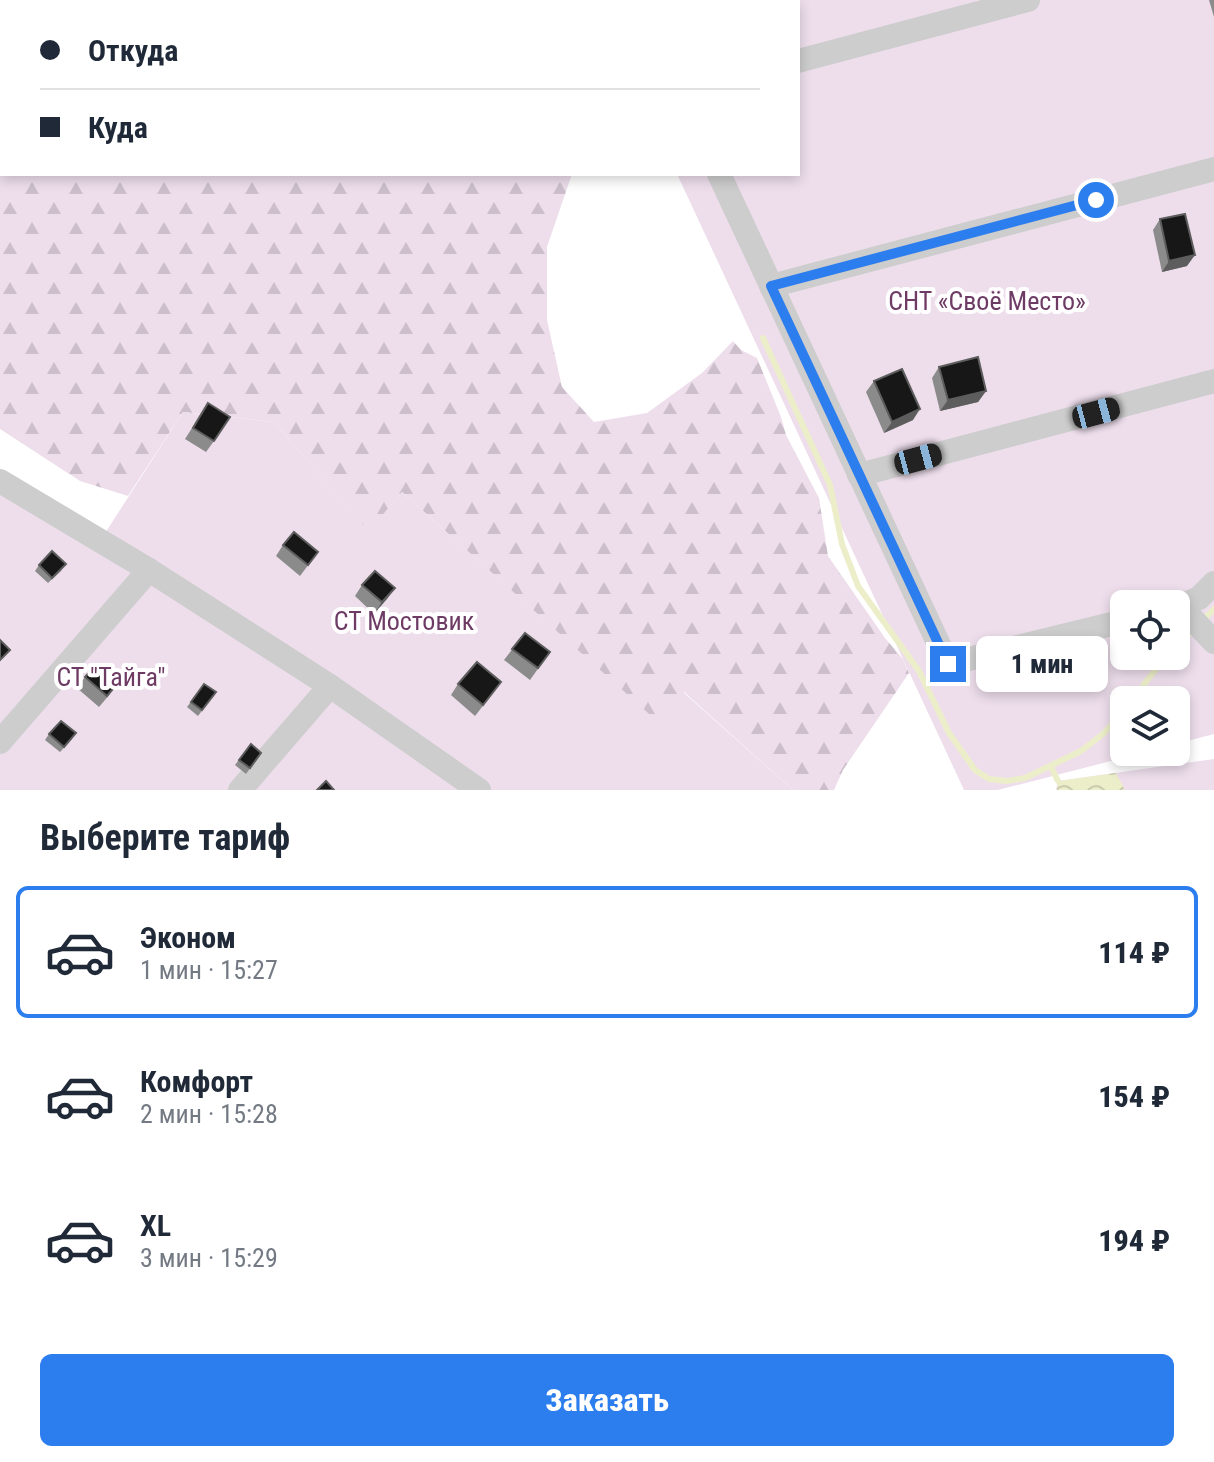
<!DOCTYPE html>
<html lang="ru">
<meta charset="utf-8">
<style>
body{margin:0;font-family:"Roboto Condensed",sans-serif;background:#f2f2f3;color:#1f2937;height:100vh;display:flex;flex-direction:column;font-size:30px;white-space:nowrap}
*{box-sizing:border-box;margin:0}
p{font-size:26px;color:#747a83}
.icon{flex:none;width:44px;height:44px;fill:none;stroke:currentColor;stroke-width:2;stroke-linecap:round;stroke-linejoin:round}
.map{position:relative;height:790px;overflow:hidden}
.side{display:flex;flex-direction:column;background:#fff;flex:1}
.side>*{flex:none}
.banner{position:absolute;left:0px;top:0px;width:800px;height:176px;box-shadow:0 4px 12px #0003;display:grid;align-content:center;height:176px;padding:0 40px;background:#fff}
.controls{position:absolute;left:1110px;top:590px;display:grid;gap:16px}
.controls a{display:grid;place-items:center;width:80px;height:80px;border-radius:12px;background:#fff;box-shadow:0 4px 12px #0003;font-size:40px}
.end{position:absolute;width:36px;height:36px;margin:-18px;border:10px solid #2c7ded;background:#fff;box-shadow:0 0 0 4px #fff}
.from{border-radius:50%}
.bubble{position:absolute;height:56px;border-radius:12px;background:#fff;box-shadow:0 4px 12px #0003;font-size:26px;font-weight:800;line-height:56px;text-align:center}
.car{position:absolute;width:24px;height:48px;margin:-24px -12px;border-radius:10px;box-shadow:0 0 6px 2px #0007;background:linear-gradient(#222 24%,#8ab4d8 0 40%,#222 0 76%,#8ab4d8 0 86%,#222 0)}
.banner b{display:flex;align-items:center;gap:28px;height:76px;font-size:30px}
.banner b+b{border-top:2px solid #e0e1e3}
.banner i{width:20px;height:20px;background:#1f2937}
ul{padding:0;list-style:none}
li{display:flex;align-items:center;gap:24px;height:132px;margin:0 16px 12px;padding:0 24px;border:4px solid transparent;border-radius:12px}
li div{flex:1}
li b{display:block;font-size:30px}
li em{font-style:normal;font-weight:800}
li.selected{border-color:#2c7ded}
li>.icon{width:72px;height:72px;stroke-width:1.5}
h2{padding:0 40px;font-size:36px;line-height:96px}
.action{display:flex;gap:16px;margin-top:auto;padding:16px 40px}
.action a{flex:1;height:92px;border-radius:12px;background:#2c7ded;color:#fff;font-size:32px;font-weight:800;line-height:92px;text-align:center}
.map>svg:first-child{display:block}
</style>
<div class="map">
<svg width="1214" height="790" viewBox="0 0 1214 790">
<defs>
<pattern id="forest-firs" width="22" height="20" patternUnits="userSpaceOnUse" patternTransform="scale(2)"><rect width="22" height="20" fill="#eedeec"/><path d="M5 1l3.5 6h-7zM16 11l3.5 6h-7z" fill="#ccbfcb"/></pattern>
<pattern id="water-waves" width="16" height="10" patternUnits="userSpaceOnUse" patternTransform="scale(2)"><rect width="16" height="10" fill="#eceec9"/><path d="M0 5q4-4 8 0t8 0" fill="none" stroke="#cbccad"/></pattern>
</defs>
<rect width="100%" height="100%" fill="#fff"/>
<polygon fill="url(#forest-firs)" points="0,150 2,150 2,174 572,174 547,247 547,320 562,387 594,422 647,413 702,373 733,341 741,350 757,358 781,417 786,435 819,498 828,556 885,638 903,659 909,673 843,770 834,790 793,790 684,692 658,723 402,492 369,532 274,422 183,412 128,496 80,481 0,429"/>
<g fill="#eedeec" fill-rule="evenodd">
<path d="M596,0H1214V734L1176,744V700H1124V752H1146L998,790H964L677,174H798V2ZM1124,604H1176V656H1124Z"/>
<polygon points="183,412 274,422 369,531 402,492 658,722 683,692 793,790 0,790 0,481 100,541"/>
<polygon points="1214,759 1214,790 1056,790 1058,781"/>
</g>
<polygon fill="url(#water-waves)" points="1116,773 1125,790 1057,790 1058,781"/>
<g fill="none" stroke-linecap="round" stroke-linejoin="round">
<g stroke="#eceec9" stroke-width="6">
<polyline points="763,338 830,485 842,544 858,586 919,671 949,733 975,770 989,779 1007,781 1025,778 1081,751 1103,734 1124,711"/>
<polyline points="1202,621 1214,609"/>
<polyline points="1176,646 1194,629"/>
<polyline points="1132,700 1166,656"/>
<polyline points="1051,767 1058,781"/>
</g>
<g stroke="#cdcdcd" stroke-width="24">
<polyline points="642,0 643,2"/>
<polyline points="798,61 1028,0"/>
<polyline points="719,174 948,664 1124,621"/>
<polyline points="771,286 1214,169"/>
<polyline points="859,475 1214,381"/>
<polyline points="0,481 149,570 330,686 479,790"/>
<polyline points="1181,607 1214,642"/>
<polyline points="1176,608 1199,598 1214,583"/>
<polyline points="0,742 149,570"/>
<polyline points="240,790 330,686"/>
</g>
</g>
<g fill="#8b8b8b">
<polygon points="1209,0 1214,0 1214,17"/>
<polygon points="1160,219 1187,266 1162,272 1153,230"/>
<polygon points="939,367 986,391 978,402 940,411 932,378"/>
<polygon points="874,381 913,420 884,433 866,392"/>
<polygon points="208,403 214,441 206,452 185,439"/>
<polygon points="283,545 318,552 300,576 276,556"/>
<polygon points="39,565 62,570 48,583 35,571"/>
<polygon points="362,585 395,588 374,614 355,596"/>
<polygon points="525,633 550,652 530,680 504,660"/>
<polygon points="85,677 110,694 99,707 77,688"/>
<polygon points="204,684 216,692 198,716 187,707"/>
<polygon points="458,684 493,693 475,716 451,695"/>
<polygon points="49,734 72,739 60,752 45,740"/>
<polygon points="251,744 261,753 246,774 235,765"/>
</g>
<g fill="#5d5d5d">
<polygon points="1195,255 1187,266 1162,272 1169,261"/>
<polygon points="986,391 978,402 940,411 948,400"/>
<polygon points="920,409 913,420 884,433 892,422"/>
<polygon points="395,588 387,599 374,614 382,602"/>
</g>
<g fill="#171717" stroke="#5d5d5d" stroke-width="2">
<polygon points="707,0 740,0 740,2 700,2"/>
<polygon points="1185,214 1195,255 1169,261 1160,219"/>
<polygon points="978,357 986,391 948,400 939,367"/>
<polygon points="902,369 920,409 892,422 874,381"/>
<polygon points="208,403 230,417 214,441 193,428"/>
<polygon points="294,532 318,552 308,565 283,545"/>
<polygon points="52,551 66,564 52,578 39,565"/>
<polygon points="375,571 395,588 382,602 362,585"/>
<polygon points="525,633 550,652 538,668 512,649"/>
<polygon points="0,640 10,650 0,660"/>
<polygon points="477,662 501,682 483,705 458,684"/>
<polygon points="96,665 118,683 107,696 85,677"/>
<polygon points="204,684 216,692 202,710 191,702"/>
<polygon points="61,721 76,733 64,747 49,734"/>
<polygon points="251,744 261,753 250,768 239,760"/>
<polygon points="326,781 334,790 317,790"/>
</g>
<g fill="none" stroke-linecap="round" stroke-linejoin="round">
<polyline stroke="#2c7ded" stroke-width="10" points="948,664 771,286 1096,200"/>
</g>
<g text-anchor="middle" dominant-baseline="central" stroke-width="8" stroke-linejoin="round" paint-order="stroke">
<g font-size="26" fill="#6e3b65" stroke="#fff">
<text x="987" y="301">СНТ «Своё Место»</text>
<text x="404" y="621">СТ Мостовик</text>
<text x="111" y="677">СТ "Тайга"</text>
</g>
</g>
</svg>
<div class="controls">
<a><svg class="icon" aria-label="locate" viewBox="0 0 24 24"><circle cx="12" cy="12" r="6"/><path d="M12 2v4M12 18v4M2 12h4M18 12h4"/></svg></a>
<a><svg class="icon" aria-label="layers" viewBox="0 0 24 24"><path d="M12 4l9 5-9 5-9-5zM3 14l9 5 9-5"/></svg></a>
</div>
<i class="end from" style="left:1096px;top:200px"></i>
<i class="end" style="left:948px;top:664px"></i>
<div class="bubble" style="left:976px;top:636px;width:132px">1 мин</div>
<i class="car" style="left:1096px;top:413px;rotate:75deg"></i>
<i class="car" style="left:918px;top:459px;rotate:75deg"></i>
<div class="banner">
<b><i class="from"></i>Откуда</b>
<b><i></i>Куда</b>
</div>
</div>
<section class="side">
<h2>Выберите тариф</h2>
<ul>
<li class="selected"><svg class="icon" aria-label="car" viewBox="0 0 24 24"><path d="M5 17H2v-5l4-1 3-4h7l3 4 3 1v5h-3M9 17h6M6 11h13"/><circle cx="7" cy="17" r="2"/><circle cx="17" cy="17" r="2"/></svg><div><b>Эконом</b><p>1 мин · 15:27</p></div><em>114 ₽</em></li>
<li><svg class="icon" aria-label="car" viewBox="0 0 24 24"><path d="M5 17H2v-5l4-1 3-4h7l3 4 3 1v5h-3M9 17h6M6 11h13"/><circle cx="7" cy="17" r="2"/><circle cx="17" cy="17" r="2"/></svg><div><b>Комфорт</b><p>2 мин · 15:28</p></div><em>154 ₽</em></li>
<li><svg class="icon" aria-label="car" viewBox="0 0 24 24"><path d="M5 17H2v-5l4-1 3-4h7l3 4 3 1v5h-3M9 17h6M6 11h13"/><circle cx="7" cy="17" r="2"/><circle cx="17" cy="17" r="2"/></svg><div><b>XL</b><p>3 мин · 15:29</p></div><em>194 ₽</em></li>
</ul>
<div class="action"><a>Заказать</a></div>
</section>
